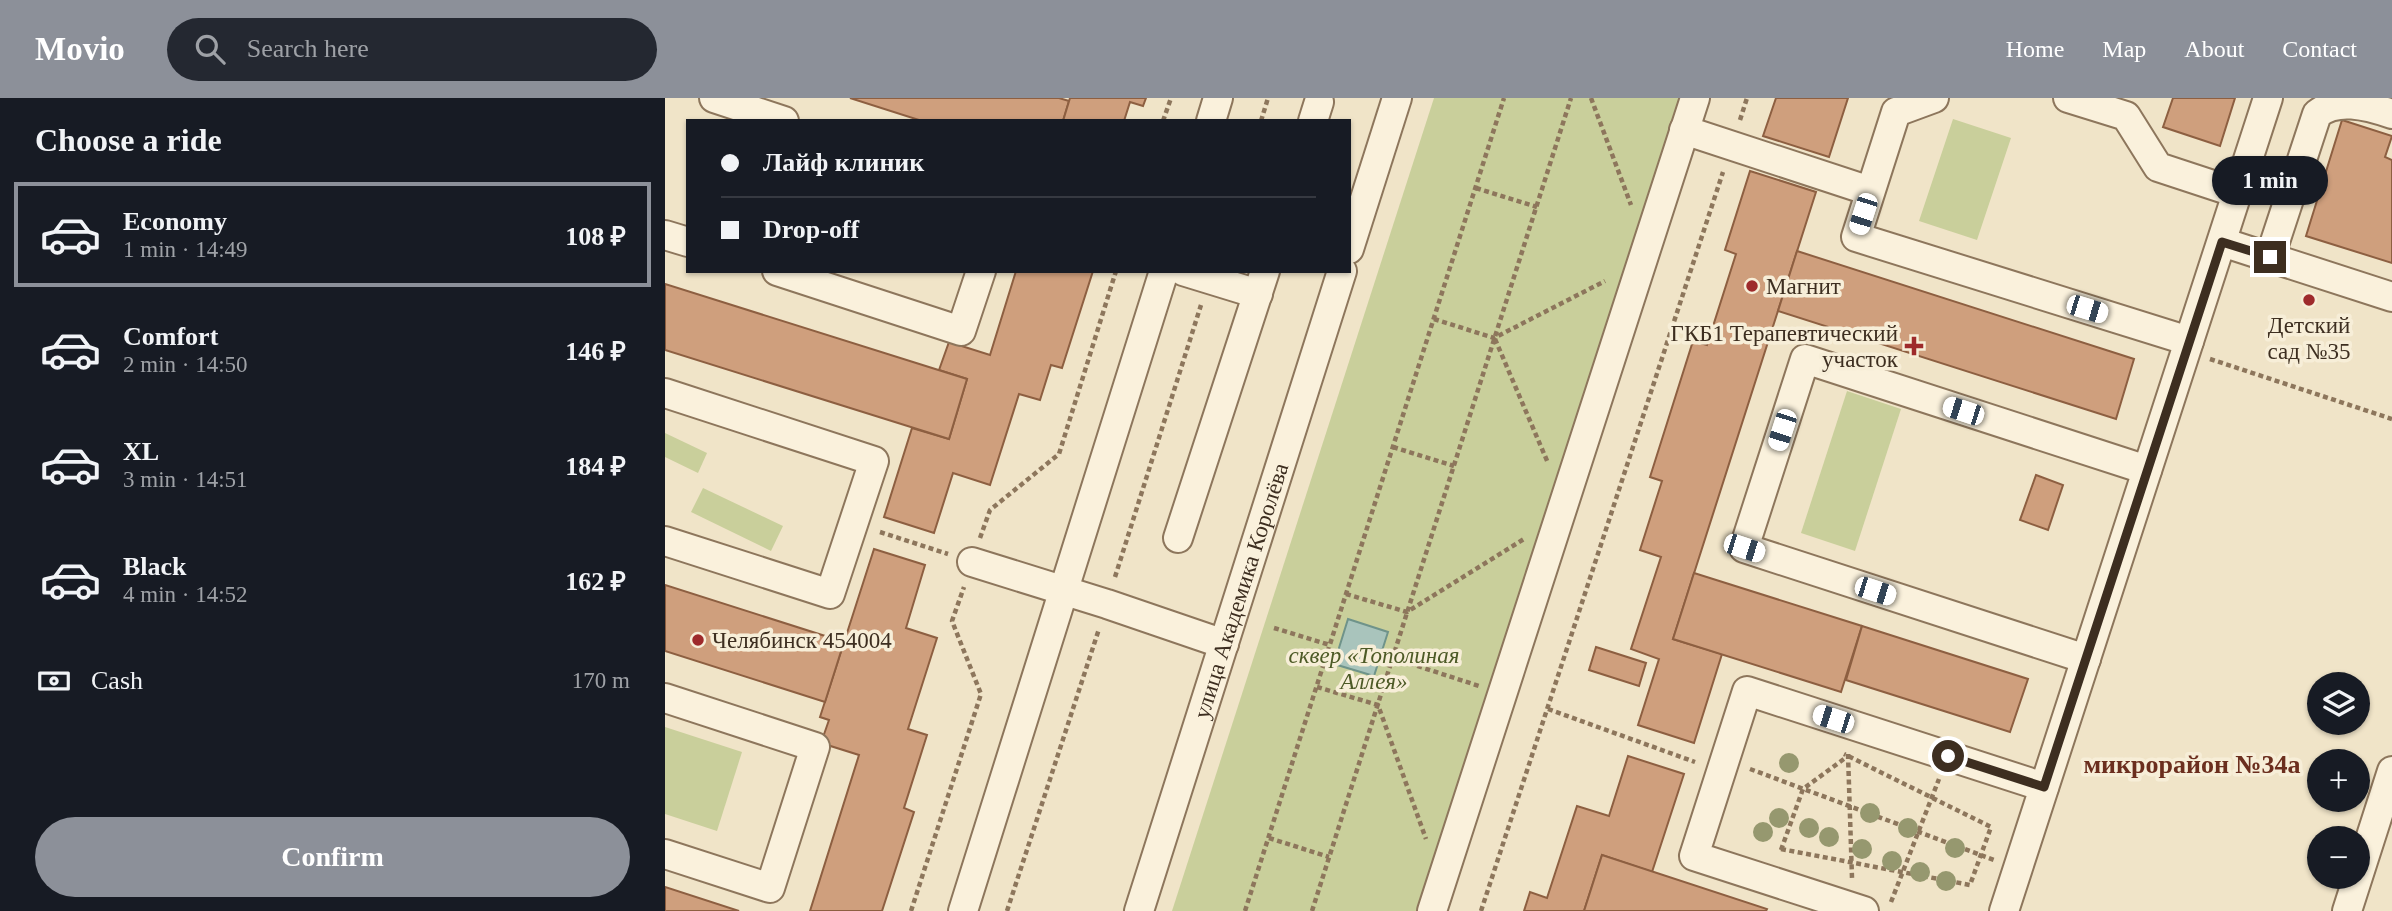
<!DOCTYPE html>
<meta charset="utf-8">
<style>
body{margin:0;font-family:"Times New Roman",serif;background:#242831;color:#f1f3f6;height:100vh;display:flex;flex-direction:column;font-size:26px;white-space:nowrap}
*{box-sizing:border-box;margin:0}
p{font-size:23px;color:#9ea1a6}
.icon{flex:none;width:38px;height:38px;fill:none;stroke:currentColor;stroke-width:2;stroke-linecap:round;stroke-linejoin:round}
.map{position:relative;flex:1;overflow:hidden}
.sheet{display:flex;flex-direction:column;background:#171b24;width:665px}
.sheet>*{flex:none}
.banner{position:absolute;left:21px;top:21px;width:665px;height:154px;border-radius:0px;box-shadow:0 2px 5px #0004;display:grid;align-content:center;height:154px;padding:0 35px;background:#171b24}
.controls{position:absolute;left:1642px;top:574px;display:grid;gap:14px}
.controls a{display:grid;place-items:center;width:63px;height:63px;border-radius:50%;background:#171b24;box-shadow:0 2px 5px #0004;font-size:35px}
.end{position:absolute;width:32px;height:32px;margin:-16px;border:9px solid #3d2e20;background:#fff;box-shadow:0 0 0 4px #fff}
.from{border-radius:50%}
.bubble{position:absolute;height:49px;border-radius:24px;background:#171b24;box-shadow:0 2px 5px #0004;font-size:23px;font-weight:700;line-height:49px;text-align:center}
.car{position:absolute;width:21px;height:42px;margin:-21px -10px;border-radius:9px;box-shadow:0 0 5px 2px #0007;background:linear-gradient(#fff 24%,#345 0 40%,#fff 0 76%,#345 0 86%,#fff 0)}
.banner b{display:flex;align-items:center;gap:24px;height:66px;font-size:26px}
.banner b+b{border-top:2px solid #363941}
.banner i{width:18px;height:18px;background:#f1f3f6}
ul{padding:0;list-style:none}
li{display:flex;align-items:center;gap:21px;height:105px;margin:0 14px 10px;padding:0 21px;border:4px solid transparent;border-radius:0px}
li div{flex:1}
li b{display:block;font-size:26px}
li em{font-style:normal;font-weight:700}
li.current{border-color:#8c9099}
li>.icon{width:63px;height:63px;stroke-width:1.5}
h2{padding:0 35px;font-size:32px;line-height:84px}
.pay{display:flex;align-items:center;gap:18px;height:77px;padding:0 35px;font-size:26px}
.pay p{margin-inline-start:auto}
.primary-button{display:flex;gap:14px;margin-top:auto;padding:14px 35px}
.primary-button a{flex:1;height:80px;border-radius:42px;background:#8c9099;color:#fff;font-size:28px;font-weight:700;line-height:80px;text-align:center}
header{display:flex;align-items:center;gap:42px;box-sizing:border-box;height:98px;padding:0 35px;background:#8c9099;color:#fff}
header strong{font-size:33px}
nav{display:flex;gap:38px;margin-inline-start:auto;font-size:24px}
.search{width:490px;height:63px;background:#242831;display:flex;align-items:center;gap:18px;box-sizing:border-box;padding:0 24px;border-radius:38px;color:#9ea1a6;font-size:26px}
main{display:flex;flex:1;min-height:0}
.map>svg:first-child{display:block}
</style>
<header>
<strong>Movio</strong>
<div class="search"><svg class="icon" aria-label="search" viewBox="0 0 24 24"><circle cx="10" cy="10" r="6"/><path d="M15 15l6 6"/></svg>Search here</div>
<nav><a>Home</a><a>Map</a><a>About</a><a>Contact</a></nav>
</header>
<main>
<section class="sheet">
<h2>Choose a ride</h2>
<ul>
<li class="current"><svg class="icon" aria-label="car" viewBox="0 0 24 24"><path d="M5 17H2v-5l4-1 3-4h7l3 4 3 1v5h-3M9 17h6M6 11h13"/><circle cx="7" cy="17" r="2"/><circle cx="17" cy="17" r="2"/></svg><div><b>Economy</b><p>1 min · 14:49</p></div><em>108 ₽</em></li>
<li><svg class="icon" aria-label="car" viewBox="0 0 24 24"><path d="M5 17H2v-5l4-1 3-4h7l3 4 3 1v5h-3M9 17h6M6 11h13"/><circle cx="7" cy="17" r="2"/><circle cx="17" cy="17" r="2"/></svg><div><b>Comfort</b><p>2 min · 14:50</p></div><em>146 ₽</em></li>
<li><svg class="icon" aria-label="car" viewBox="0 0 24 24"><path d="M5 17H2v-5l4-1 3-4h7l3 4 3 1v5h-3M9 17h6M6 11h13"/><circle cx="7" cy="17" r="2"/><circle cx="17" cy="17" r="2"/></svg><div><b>XL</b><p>3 min · 14:51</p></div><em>184 ₽</em></li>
<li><svg class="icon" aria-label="car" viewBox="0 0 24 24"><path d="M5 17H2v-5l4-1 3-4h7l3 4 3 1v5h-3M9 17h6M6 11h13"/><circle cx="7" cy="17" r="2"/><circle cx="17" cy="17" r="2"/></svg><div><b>Black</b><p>4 min · 14:52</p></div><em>162 ₽</em></li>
</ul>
<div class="pay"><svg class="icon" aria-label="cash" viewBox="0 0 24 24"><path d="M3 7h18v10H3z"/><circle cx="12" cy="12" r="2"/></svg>Cash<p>170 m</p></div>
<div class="primary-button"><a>Confirm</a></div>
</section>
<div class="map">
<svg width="1727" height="813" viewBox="0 0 1727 813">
<rect width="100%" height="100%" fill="#f0e4c8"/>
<g fill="#c9cf9b">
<polygon points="769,0 1016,0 755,813 507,813"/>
<polygon points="1288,21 1346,40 1312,142 1254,123"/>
<polygon points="1182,293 1236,311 1190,453 1136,435"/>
<polygon points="0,335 42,355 33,375 0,359"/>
<polygon points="38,390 118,428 106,453 26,414"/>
<polygon points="0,629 77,654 52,733 0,716"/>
</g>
<polygon fill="#a9c4bc" stroke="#6f938a" stroke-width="2" points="683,521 723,534 709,578 669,566"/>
<g fill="#cf9f7d" stroke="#8d5f41" stroke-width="2">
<polygon points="185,0 394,0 404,3 398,23 257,23"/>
<polygon points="405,0 481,0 478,8 465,4 459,23 398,23"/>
<polygon points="1111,0 1183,0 1164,59 1098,38"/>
<polygon points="1508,0 1570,0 1555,48 1498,29"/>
<polygon points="1677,22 1727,38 1720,59 1727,62 1727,165 1641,138"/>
<polygon points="1085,73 1151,94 1008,541 1057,556 1029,645 973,627 994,561 966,551 996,459 975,452 997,383 985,379 1028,243 1042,247 1071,156 1060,152"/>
<polygon points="1132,153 1469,261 1451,321 1113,213"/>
<polygon points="351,173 428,173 397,270 386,267 375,302 354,296 325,387 288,375 269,435 219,419 247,330 284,341 302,281 274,272 284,244 325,257"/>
<polygon points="0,186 302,281 284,341 0,252"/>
<polygon points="1371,377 1398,387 1383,432 1355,422"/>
<polygon points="209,451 260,467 241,530 272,540 243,631 262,637 239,710 249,714 217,813 145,813 194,657 156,645 164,622 155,619"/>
<polygon points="1029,475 1197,528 1176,594 1008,541"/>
<polygon points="0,487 179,544 160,604 0,553"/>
<polygon points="1197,528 1363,581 1345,634 1181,582"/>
<polygon points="931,549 981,565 974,588 924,572"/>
<polygon points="963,658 1019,676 987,774 937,757 919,813 859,813 865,794 882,800 912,708 944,718"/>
<polygon points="937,757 1102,811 1101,813 919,813"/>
<polygon points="0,789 74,813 0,813"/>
</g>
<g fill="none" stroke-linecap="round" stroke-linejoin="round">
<g stroke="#8d765c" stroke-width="32">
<g id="minor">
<polyline points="49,0 119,23"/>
<polyline points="1269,0 1231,14 1191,139 1524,243"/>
<polyline points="1403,0 1461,18 1493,69 1572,95"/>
<polyline points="546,23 553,0"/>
<polyline points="648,23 654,4"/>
<polyline points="1019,32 1205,93"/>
<polyline points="0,137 23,144"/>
<polyline points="1557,144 1727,199"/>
<polyline points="684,151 732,0"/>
<path d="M1605,159L1652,16C1672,0 1700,7 1727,16"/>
<polyline points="112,173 296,233 316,173"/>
<polyline points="518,173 593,196"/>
<polyline points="0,295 209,363 165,496 0,443"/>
<polyline points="513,440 600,173"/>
<polyline points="307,464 442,506 559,546"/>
<polyline points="1421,561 1079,450 1140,261 1482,372"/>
<polyline points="0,600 150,649 105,790 0,756"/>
<polyline points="298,813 499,173"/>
<path id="s1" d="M474,813L677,173"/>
<polyline points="767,813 1030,0"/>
<polyline points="1199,813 1029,758 1082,593 1379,689"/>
<polyline points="1339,813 1603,0"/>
<polyline points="1682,813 1727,673"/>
</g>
</g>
<g stroke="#8d765c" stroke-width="4.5" stroke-dasharray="5 3.5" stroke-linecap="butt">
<polyline points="926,0 966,107"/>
<polyline points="1075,22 1082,0"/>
<polyline points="498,23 506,0"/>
<polyline points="596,23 603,0"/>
<polyline points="811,90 872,109"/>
<polyline points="769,221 829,240 940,183"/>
<polyline points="830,241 883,365"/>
<polyline points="1545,261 1727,321"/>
<polyline points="728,349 789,368"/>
<polyline points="215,434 283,456"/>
<polyline points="315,440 325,412 394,356 451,173"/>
<polyline points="450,479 536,207"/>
<polyline points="681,496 742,514 859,441"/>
<polyline points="609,530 665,547"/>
<polyline points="728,560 814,588"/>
<polyline points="652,589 713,607 761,741"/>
<polyline points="883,611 1030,664"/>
<polyline points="1183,656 1187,780"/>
<polyline points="1085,671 1329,762"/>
<polyline points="604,740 664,759"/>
<polyline points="1116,751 1305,787 1326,729 1179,656"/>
<polyline points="1116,752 1138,691 1183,658"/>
<polyline points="1226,804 1274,681"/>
<polyline points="246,813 316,596 287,523 299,489"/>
<polyline points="342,813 434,531"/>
<polyline points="580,813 839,0"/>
<polyline points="647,813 906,0"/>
<polyline points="816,813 1058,74"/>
</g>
<use href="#minor" stroke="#faf1dc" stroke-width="28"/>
</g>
<g fill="#96986f">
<circle cx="1124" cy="665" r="10"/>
<circle cx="1205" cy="715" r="10"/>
<circle cx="1114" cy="720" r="10"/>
<circle cx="1144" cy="730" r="10"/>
<circle cx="1243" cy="730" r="10"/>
<circle cx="1098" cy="734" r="10"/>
<circle cx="1164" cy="739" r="10"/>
<circle cx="1290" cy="750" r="10"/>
<circle cx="1197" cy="751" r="10"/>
<circle cx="1227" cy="763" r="10"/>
<circle cx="1255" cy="774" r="10"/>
<circle cx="1281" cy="783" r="10"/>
</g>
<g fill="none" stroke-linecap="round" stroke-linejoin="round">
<polyline stroke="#3d2e20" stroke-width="9" points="1283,658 1379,689 1557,144 1605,159"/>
</g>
<g fill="#9e2a2b" stroke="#f7eed8" stroke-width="2.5">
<circle cx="1087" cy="188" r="7"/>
<circle cx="1644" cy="202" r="7"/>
<path d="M1245.5 237.5h7v7h7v7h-7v7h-7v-7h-7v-7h7z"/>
<circle cx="33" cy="542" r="7"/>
</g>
<g text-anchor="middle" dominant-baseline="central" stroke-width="7" stroke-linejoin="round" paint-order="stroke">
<g font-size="23" fill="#3d2e20" stroke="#f7eed8" text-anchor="start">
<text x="1101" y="188">Магнит</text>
<text x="1644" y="227" text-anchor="middle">Детский<tspan x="1644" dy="26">сад №35</tspan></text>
<text x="1233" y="235" text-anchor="end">ГКБ1 Терапевтический<tspan x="1233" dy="26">участок</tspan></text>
<text x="47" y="542">Челябинск 454004</text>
</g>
<g font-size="23" fill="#3d2e20" stroke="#f7eed8">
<text stroke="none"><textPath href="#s1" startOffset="336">улица Академика Королёва</textPath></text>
</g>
<g font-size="23" font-style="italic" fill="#4d5a26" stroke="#f7eed8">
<text x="709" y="557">сквер «Тополиная<tspan x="709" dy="26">Аллея»</tspan></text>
</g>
<g font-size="26" font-weight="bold" fill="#6b2e1e" stroke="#f7eed8">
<text x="1527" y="666">микрорайон №34а</text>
</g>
</g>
</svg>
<div class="controls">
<a><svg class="icon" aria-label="layers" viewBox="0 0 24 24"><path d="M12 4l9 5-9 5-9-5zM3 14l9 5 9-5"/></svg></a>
<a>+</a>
<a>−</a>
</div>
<i class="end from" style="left:1283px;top:658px"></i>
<i class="end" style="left:1605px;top:159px"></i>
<div class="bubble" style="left:1547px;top:58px;width:116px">1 min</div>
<i class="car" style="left:1198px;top:116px;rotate:198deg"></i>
<i class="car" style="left:1422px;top:211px;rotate:107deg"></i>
<i class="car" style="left:1298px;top:313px;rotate:288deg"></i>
<i class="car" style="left:1117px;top:332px;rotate:198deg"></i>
<i class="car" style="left:1079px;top:450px;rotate:108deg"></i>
<i class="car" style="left:1210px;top:493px;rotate:108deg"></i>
<i class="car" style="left:1168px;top:621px;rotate:288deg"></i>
<div class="banner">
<b><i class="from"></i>Лайф клиник</b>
<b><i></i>Drop-off</b>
</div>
</div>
</main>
